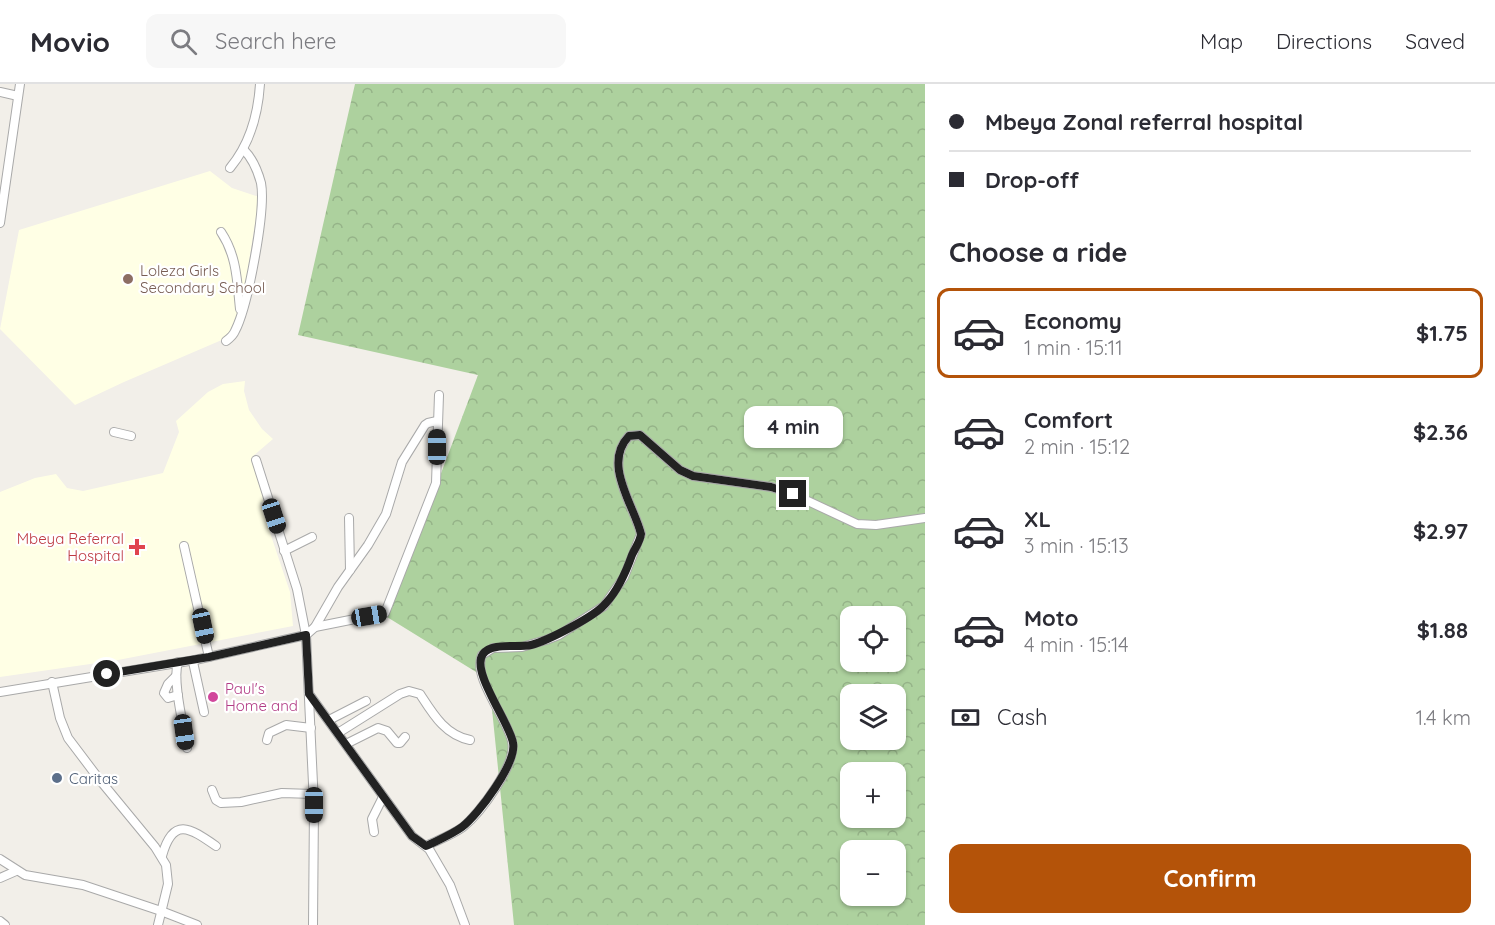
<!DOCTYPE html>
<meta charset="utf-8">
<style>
body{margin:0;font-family:Quicksand,sans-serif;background:#f7f7f7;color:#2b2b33;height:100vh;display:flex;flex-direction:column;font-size:22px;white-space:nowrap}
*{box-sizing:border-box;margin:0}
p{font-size:20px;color:#7c7c81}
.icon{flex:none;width:33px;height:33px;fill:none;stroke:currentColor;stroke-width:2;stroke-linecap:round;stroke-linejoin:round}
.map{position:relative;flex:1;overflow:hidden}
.details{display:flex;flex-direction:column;background:#fff;width:570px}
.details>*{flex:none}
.guide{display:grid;align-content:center;height:132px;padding:0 24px;background:#fff}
.tools{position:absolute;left:840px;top:522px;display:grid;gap:12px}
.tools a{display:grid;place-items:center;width:66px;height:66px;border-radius:12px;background:#fff;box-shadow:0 2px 4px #0004;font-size:30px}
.end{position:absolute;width:27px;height:27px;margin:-14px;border:8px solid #222;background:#fff;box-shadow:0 0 0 3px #fff}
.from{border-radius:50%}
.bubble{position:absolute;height:42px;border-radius:12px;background:#fff;box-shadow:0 2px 4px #0004;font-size:20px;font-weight:800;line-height:42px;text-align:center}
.car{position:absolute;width:18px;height:36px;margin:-18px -9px;border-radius:8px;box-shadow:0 0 4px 2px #0007;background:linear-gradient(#222 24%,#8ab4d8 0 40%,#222 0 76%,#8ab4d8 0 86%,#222 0)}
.guide b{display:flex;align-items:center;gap:21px;height:57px;font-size:22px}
.guide b+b{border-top:2px solid #e1e1e2}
.guide i{width:15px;height:15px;background:#2b2b33}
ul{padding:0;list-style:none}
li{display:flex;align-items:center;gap:18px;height:90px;margin:0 12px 9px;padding:0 12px;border:3px solid transparent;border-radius:12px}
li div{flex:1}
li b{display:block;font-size:22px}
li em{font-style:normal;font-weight:800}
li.active{border-color:#b45309}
li>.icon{width:54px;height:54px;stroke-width:1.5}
h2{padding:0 24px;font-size:27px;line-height:72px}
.pay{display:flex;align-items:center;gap:15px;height:66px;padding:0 24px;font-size:22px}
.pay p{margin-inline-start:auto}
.button{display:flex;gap:12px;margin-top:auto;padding:12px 24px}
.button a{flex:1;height:69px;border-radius:12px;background:#b45309;color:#fff;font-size:24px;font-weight:800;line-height:69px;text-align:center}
header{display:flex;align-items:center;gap:36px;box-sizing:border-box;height:84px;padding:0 30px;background:#fff;border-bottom:2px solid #e1e1e2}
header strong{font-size:28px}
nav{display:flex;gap:33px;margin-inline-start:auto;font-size:21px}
.search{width:420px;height:54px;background:#f7f7f7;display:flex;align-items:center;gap:15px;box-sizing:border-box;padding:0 21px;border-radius:12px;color:#7c7c81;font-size:22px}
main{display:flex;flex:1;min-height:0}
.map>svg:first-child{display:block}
</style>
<header>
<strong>Movio</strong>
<div class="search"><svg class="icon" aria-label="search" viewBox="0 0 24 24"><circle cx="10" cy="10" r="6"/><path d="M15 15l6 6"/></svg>Search here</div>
<nav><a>Map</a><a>Directions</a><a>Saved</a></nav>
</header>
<main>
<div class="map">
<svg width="925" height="841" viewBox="0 0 925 841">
<defs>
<pattern id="forest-crowns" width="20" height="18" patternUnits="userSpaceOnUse" patternTransform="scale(1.5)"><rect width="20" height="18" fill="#add19e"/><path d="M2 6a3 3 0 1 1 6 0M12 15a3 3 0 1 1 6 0" fill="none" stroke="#95b388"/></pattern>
</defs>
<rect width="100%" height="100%" fill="#f2efe9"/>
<g fill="#ffffe5">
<polygon points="210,87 232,104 259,113 238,249 124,298 75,321 0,245 19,146"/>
<polygon points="245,297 244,307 249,326 262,345 273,355 252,373 262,406 263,418 260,419 290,508 293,542 118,576 0,593 0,408 35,394 56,390 67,404 83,407 163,389 179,348 176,337 208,308 223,300"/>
</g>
<path fill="url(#forest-crowns)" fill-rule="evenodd" d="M355,0H925V841H514L489,596L387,533L478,291L298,251ZM850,532H896V578H850ZM850,610H896V656H850ZM850,688H896V734H850ZM850,766H896V812H850Z"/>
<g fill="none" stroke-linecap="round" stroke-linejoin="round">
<g stroke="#a9a9a9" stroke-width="10">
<g id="minor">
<polyline points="0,8 18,12"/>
<path d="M230,84C250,60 258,31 260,0"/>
<polyline points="0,139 20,0"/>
<path d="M221,148C237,172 237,197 240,225"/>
<path d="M226,257C230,254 233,252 235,247C248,222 266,126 261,99C258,88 252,74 244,66"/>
<polyline points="114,348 131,352"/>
<polyline points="256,376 297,505 306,551 315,543 385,529 436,399 439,311"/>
<polyline points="349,434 350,486"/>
<polyline points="184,462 209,573"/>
<polyline points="284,467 312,453"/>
<polyline points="315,543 338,503 368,461 386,430 402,378 425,341 428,339 437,337"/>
<polyline points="195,576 193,578 204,628"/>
<path d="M178,578C172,597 184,643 187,664"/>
<polyline points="176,592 168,600 164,609 168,614 178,611"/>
<polyline points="52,598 60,634 68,654 99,695 155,763 166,781 168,800 158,841"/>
<polyline points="0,608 195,576 306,551 314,721 313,841"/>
<polyline points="309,610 412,752 429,765 450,801 465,841"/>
<polyline points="329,636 366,617"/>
<path d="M338,649L400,610L409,607L420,610C433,630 445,651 470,656"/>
<polyline points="267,656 269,649 286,641 311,644"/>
<polyline points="346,660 378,644 387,647 397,659 400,659 405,653"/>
<polyline points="212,706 216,716 221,719 241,718 282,709 313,710"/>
<polyline points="374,748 372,735 383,713"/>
<path d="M426,762C438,756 452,751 463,743C480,729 518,679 512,657C507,634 472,593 482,571L493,564L522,563L546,556L559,551L604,522L624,493L641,450C634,421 602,381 629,352L640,351L680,386L693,392L771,403L793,410L857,440L876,441L925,434"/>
<path d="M162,772C173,732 190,744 216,762"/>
<polyline points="0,775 25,791 83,801 161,827 197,841"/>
<polyline points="0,794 16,787"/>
<polyline points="0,837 5,841"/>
</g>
</g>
<use href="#minor" stroke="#fff" stroke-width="8"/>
</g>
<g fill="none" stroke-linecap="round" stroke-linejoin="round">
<path stroke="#222" stroke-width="8" d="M107,590L209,573L306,551L309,610L412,752L426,762C438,756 451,751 462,743C478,731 517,679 513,659C510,639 470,587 483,570C492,558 518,564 531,561C547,557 596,532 606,519C619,505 626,488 632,471C635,464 640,458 641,450C634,421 602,380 629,352L640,351L680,386L693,392L771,403L793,410"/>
</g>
<circle fill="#8d6e63" stroke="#fff" stroke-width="2" cx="128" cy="195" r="6"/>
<path fill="#e0444e" stroke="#fff" stroke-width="2" d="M134 454h6v6h6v6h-6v6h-6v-6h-6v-6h6z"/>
<circle fill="#d1479c" stroke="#fff" stroke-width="2" cx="213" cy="613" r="6"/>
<circle fill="#5c6f8a" stroke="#fff" stroke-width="2" cx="57" cy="694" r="6"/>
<g text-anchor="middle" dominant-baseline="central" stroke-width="4.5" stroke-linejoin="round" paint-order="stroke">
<g font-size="15" fill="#785e54" stroke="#fff" text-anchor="start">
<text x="140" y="186">Loleza Girls<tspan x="140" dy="17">Secondary School</tspan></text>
</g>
<g font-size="15" fill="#be3a42" stroke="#fff" text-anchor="end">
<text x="124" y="454">Mbeya Referral<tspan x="124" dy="17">Hospital</tspan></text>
</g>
<g font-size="15" fill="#b23c85" stroke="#fff" text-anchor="start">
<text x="225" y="604">Paul's<tspan x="225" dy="17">Home and</tspan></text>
</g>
<g font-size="15" fill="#4e5e75" stroke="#fff" text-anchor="start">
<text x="69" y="694">Caritas</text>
</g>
</g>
</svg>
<div class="tools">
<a><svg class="icon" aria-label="locate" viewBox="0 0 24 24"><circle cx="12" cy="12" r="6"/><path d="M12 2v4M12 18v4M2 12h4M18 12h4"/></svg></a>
<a><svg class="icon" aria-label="layers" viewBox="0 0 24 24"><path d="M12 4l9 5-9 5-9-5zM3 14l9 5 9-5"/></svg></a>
<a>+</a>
<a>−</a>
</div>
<i class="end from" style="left:107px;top:590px"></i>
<i class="end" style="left:793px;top:410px"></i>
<div class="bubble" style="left:744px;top:322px;width:99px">4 min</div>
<i class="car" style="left:437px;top:363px;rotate:0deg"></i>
<i class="car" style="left:274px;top:432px;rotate:162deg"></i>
<i class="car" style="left:369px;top:532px;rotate:80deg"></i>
<i class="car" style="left:203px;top:542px;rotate:168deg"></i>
<i class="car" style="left:184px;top:648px;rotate:172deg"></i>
<i class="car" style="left:314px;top:721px;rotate:180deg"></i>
</div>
<section class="details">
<div class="guide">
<b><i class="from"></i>Mbeya Zonal referral hospital</b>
<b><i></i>Drop-off</b>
</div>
<h2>Choose a ride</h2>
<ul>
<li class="active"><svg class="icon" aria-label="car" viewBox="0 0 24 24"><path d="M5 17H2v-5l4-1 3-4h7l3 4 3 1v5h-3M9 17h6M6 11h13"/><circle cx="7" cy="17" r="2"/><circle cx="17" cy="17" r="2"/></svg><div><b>Economy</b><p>1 min · 15:11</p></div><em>$1.75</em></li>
<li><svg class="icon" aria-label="car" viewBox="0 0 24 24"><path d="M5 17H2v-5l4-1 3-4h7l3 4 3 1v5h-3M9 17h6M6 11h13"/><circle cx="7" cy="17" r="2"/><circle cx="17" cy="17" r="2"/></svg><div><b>Comfort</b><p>2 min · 15:12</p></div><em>$2.36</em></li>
<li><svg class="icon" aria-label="car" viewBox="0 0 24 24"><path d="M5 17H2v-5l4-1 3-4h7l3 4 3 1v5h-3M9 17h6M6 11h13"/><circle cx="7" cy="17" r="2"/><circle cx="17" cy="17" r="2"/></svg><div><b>XL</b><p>3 min · 15:13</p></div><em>$2.97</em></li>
<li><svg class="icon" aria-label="car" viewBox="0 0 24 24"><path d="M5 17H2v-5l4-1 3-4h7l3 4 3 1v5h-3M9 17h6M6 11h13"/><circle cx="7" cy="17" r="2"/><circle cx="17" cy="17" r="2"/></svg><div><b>Moto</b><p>4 min · 15:14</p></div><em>$1.88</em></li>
</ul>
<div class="pay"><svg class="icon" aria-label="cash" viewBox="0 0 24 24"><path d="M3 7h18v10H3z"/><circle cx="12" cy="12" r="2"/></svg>Cash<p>1.4 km</p></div>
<div class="button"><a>Confirm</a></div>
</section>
</main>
